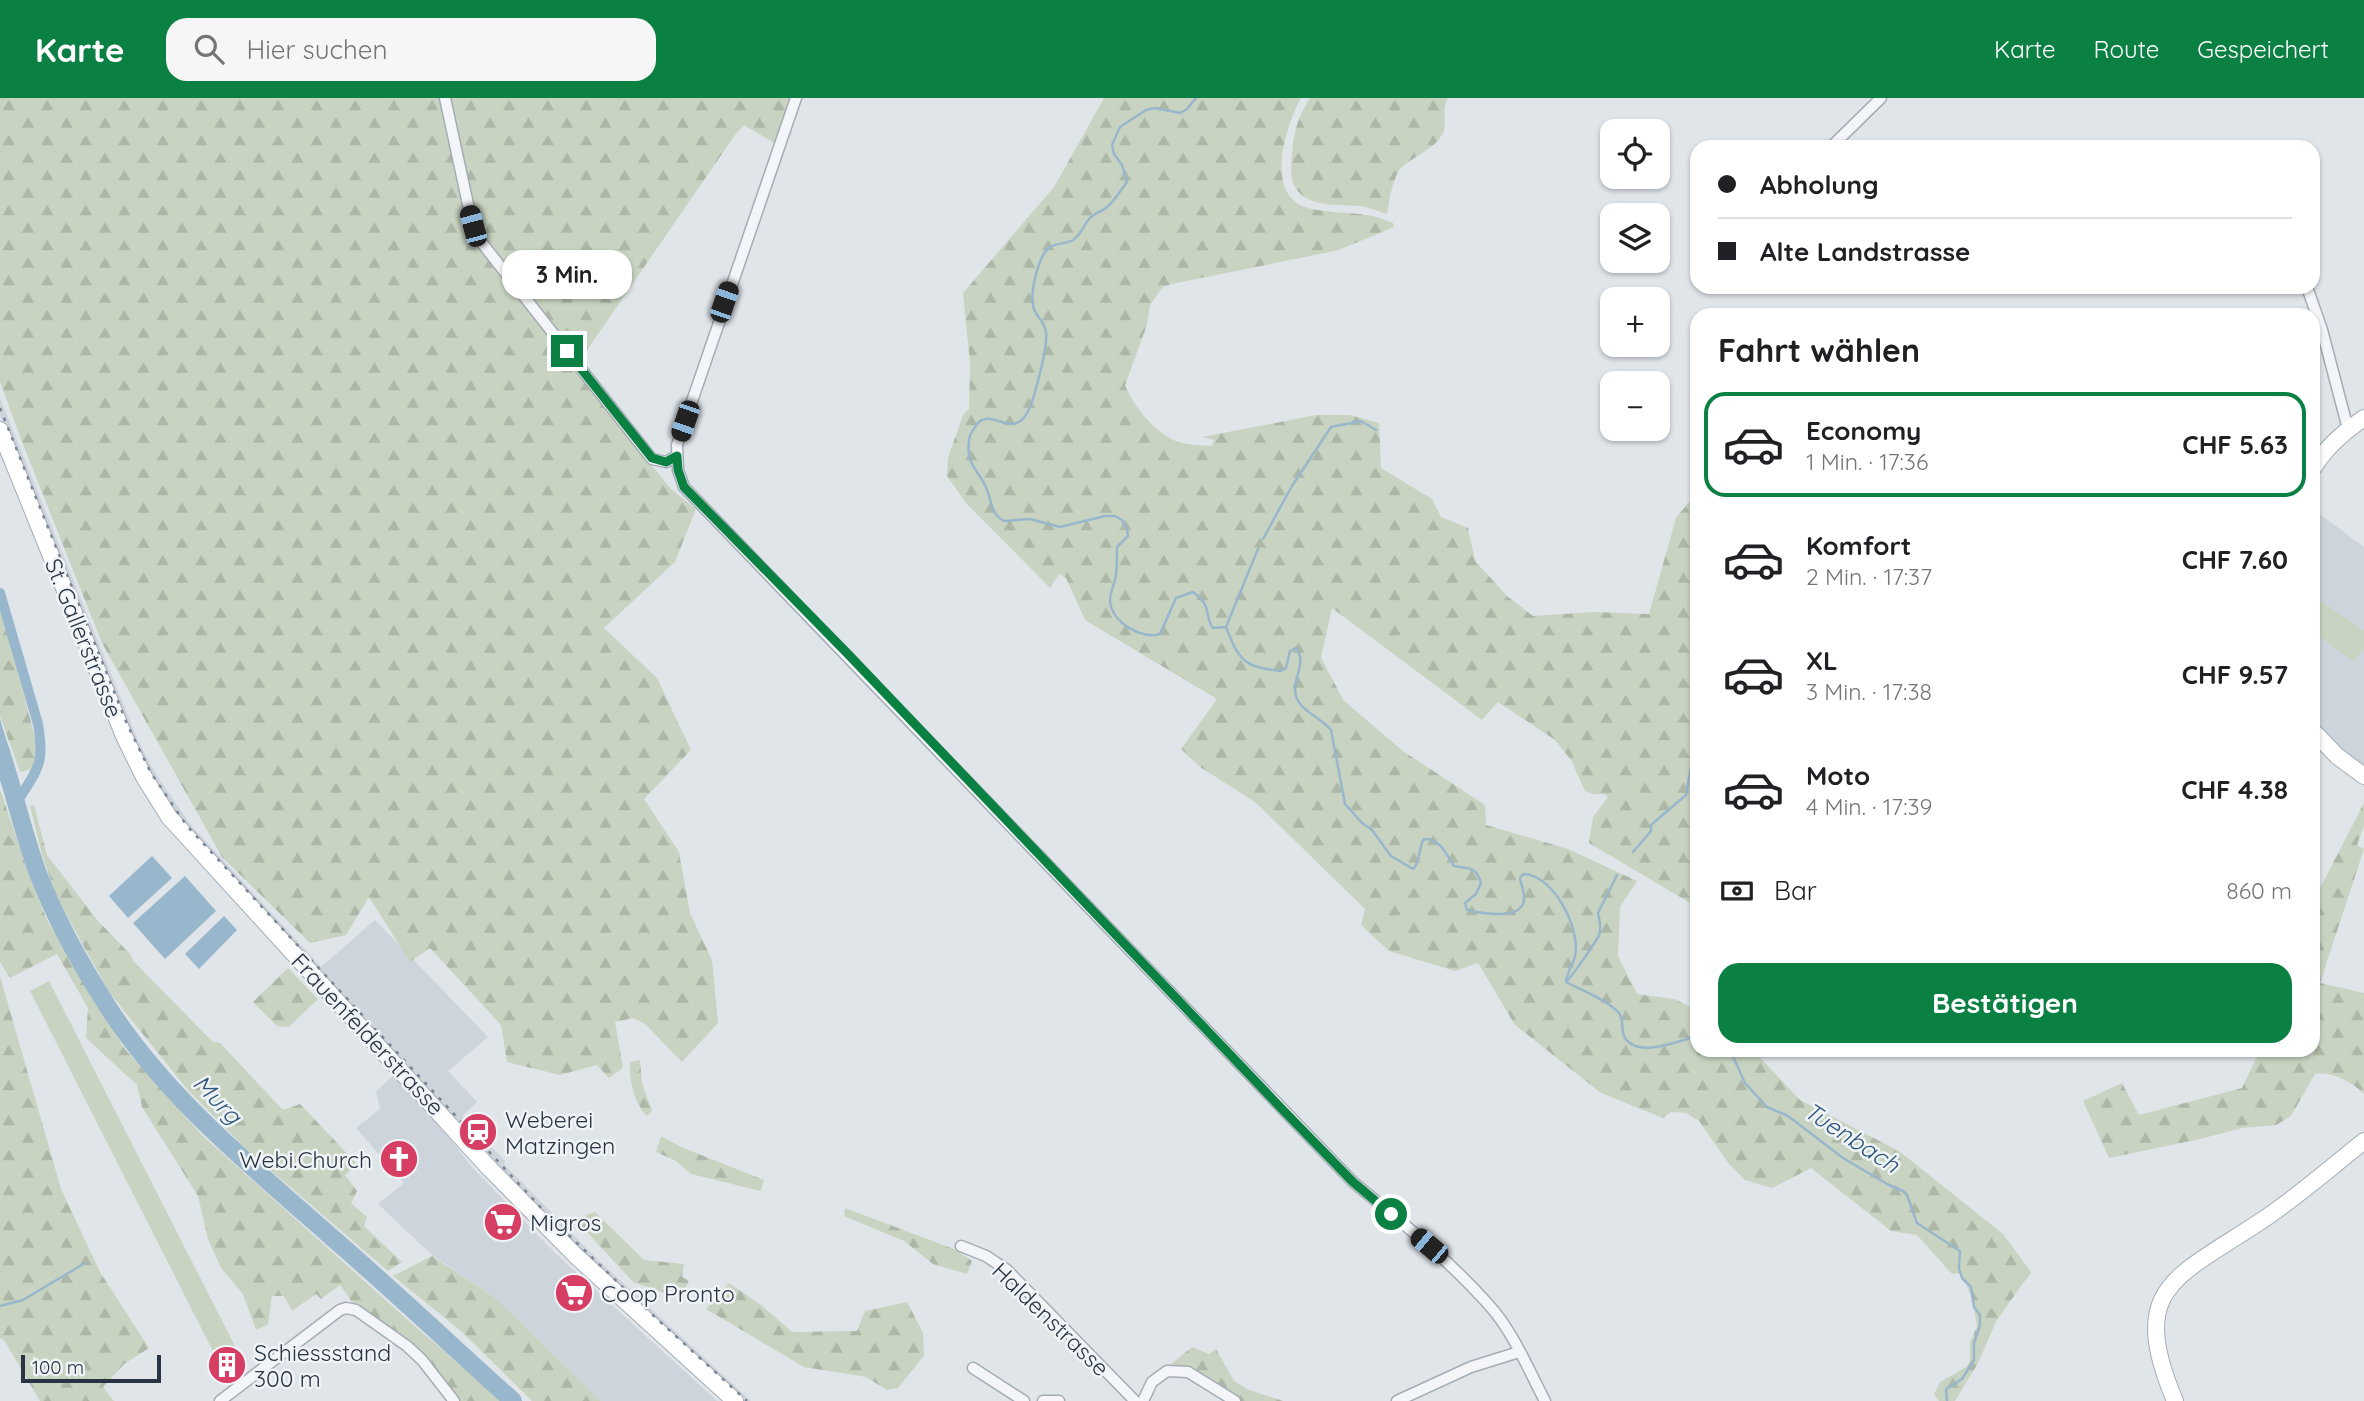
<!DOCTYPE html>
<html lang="de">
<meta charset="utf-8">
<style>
body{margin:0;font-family:Quicksand,sans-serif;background:#f6f6f6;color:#202124;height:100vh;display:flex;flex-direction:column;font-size:26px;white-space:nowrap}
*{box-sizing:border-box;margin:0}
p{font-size:23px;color:#757577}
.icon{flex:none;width:38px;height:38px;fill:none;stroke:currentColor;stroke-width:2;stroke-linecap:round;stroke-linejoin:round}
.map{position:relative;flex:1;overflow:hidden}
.sheet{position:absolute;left:1690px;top:210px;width:630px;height:749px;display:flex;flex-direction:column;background:#fff;border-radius:21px;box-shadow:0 2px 5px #0004}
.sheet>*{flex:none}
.hud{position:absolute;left:1690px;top:42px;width:630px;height:154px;border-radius:21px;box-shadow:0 2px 5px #0004;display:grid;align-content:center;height:154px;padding:0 28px;background:#fff}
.tools{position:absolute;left:1600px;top:21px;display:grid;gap:14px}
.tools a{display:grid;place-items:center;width:70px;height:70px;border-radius:14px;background:#fff;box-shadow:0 2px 5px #0004;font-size:35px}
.scale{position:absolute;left:21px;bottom:18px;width:140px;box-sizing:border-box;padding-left:7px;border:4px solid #283443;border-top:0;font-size:19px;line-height:24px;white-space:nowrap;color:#283443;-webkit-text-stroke:5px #f0f4f7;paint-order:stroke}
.end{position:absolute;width:32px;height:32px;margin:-16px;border:9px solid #0b8043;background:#fff;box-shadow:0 0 0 4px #fff}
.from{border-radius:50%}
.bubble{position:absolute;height:49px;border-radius:21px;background:#fff;box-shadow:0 2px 5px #0004;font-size:23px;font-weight:800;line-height:49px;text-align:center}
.car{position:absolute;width:21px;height:42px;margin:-21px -10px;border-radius:9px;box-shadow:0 0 5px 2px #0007;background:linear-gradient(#222 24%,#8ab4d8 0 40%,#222 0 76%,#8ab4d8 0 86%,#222 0)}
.hud b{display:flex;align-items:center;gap:24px;height:66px;font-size:26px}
.hud b+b{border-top:2px solid #e0e0e0}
.hud i{width:18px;height:18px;background:#202124}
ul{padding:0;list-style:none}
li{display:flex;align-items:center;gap:21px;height:105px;margin:0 14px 10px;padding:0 14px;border:4px solid transparent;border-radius:21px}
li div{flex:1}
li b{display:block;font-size:26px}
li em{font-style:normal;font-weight:800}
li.active{border-color:#0b8043}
li>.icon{width:63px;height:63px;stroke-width:1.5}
h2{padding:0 28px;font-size:32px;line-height:84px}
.pay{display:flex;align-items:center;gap:18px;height:77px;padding:0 28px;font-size:26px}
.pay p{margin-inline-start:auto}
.primary-button{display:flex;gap:14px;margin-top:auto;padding:14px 28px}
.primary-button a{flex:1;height:80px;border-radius:21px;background:#0b8043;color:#fff;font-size:28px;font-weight:800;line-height:80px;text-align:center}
header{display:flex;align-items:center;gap:42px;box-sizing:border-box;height:98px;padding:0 35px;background:#0b8043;color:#fff}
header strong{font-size:33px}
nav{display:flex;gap:38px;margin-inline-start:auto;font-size:24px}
.search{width:490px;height:63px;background:#f6f6f6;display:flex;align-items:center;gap:18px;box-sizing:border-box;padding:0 24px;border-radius:21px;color:#757577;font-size:26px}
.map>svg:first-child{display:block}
</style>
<header>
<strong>Karte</strong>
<div class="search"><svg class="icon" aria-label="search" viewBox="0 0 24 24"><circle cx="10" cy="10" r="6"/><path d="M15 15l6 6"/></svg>Hier suchen</div>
<nav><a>Karte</a><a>Route</a><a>Gespeichert</a></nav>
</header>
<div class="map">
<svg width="2364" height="1303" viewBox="0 0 2364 1303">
<defs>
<pattern id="forest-firs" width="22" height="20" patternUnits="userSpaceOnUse" patternTransform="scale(1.75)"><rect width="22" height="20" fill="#c8d4c1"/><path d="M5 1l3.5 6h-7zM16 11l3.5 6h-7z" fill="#acb7a7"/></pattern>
</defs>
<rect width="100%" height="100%" fill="#e0e5ea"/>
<g fill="#ced4dc">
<polygon points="0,300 139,645 156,676 190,726 321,869 375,822 488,939 448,973 477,1004 462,1018 476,1033 478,1031 482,1035 480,1037 505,1063 504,1066 595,1159 751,1303 742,1303 570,1143 456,1024 445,1034 471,1068 554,1154 717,1303 601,1303 497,1201 432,1157 378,1106 404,1085 356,1030 380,1011 376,993 404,968 167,707 123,624 0,317"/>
<polygon points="2314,412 2364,449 2364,678 2314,634"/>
</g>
<g fill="url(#forest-firs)">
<polygon points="0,0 791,0 774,45 744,27 735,37 574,271 671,391 696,411 675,464 604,530 657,580 691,652 644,701 679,754 690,815 712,862 718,925 682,964 645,926 633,920 615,924 623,970 609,980 597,967 560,977 507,964 501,927 430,850 410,864 369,799 346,837 310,845 222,759 102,545 24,349 0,284"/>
<path d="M1104,0H1301C1286,27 1263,98 1308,110C1326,115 1348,114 1367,117C1376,118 1385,122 1393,125L1394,129L1339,152L1172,186L1162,190L1150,207L1147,227L1125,287C1134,309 1155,335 1178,344C1188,347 1202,347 1212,348L1214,342L1202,339L1316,317H1350L1379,325L1381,370L1432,401L1441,419L1468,430L1475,463L1507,498L1533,518L1593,514L1649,516L1676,420L1697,394V809L1589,745L1593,719L1608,699L1604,696H1593L1585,693L1571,662L1555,642L1498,604L1482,622L1332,510L1321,560L1344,603L1403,653L1485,707L1486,727L1568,751L1637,783L1620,809L1618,858L1637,896L1674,901L1697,912L1698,952H1753L1800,1002L1899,1053L2003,1136L2031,1174L1997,1222L1977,1267L1955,1303H1939L1934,1296L1940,1284L1966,1269L1970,1263V1245L1977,1228L1972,1200L1962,1176L1951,1175L1917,1137L1891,1133L1811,1070L1772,1090L1745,1082L1729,1066L1699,1023L1686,1015L1671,1014L1663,1020L1601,995L1515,927L1478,865L1455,873L1389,853L1361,827L1365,811L1255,704L1200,669L1181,651L1217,601L1085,522L1066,480L1059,476L1050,490L966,405L947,378L948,360L963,317L969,311L970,265L963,195L1054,89Z"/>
<path d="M1310,0H1448C1440,14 1449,26 1442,37C1433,52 1416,57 1403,68C1392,79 1390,101 1387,116C1380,114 1373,111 1366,109C1344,105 1308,112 1295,89C1290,80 1291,67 1292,57C1293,35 1298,19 1310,0Z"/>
<polygon points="0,506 37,647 37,662 32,671 20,674 0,618"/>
<polygon points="0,691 30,780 47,822 124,950 202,1037 410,1224 502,1303 458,1303 442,1281 352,1204 340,1187 321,1201 316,1196 292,1213 284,1198 272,1198 268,1227 256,1232 243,1196 221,1170 208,1141 198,1098 142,1009 137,987 86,940 88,910 57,856 10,880 0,864"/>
<path d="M2364,705V728L2357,747L2364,751L2320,885L2364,895V996C2352,984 2333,973 2315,976L2291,1018L2276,1027L2242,1030L2200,1041L2109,1060L2083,1003L2122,985L2139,1017L2242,990L2260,952H2314V802Z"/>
<polygon points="34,707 47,757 98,823 131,857 134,864 213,944 220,945 283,1012 300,1006 357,1066 345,1077 357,1093 351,1105 367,1119 364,1128 402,1164 388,1173 248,1053 187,991 109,894 57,800 42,757 30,708"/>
<polygon points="288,870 318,901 289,929 277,928 253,904"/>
<polygon points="0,878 61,1091 100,1174 149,1250 124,1266 103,1289 114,1303 40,1303 4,1242 0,1240"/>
<path d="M640,962L642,985L652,1013L647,1018C634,1005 629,982 630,964Z"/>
<polygon points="661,1038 681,1049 764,1082 761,1093 691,1076 676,1063 656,1054"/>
<polygon points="845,1110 954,1151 972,1163 967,1176 933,1166 904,1143 844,1118"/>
<polygon points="595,1114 644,1162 684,1166 682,1179 689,1183 683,1194 672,1191 668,1196 633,1184 575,1121"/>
<polygon points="432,1158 497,1201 601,1303 532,1303 461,1233 393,1178"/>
<polygon points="729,1185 761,1207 792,1234 857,1233 865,1213 907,1204 923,1235 924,1258 898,1290 887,1292 866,1279 804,1269 706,1211"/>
<polygon points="1192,1249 1209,1256 1216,1251 1234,1283 1249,1292 1283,1303 1239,1303 1189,1271 1170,1267"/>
</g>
<g fill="#c8d4c1">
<polygon points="2321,503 2364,533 2364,550 2354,564 2314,535 2314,514"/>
<polygon points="49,883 239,1256 219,1265 30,893"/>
</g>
<g fill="#99b7cc">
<polygon points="0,621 19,683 2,688 0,682"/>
<polygon points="152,758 172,780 128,820 109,798"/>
<polygon points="185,778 216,813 165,861 133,825"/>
<polygon points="224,818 237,832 199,871 185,856"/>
</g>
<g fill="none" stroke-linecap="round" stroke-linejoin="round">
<g stroke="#99b7cc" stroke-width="2.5">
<path d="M1196,0L1187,11L1180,15L1155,10L1146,12L1120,29L1112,47L1114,56L1122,67L1127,84C1121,92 1115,102 1107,109C1102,114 1094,115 1089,121C1084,127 1081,137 1073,142C1064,147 1051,144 1045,154C1037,166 1029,198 1034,211C1037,220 1045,224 1046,234C1048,249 1034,304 1026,317C1010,341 989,306 975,329C972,333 969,338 969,343C966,365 976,370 985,387C992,400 989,415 1004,423L1030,421L1060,429L1105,418H1115L1122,422L1127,431L1128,438L1117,449C1117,458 1117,467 1116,476C1115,485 1110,494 1110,503C1112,524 1141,542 1160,536L1176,500L1193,494C1214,510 1203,516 1213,530L1226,529C1239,563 1244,569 1281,573L1286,570L1290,553L1296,550C1308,565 1291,581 1296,598C1300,613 1322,620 1331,632L1345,706L1362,725L1372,732L1391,758L1413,771C1421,764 1418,750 1424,741C1440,740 1446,756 1454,768C1469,771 1476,768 1481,785L1476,796L1465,805L1467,812C1480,815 1522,823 1524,802C1525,796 1521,786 1520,780L1523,776C1553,776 1581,830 1575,858C1573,867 1567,874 1566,884C1581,892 1607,902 1618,914C1625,921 1620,932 1625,940C1638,961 1680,942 1698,938"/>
<polyline points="1263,441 1292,388 1331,329 1361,323 1376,332"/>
<polyline points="1226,529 1258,451"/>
<polyline points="1698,595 1698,642"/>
<polyline points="1633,754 1651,733 1651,727 1686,697 1691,669 1698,659"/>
<path d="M1567,883C1575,874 1580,866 1587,856C1597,839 1604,840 1598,815L1617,777"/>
<polyline points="1730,952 1745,985 1767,1009 1788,1018 1843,1060 1887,1086 1903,1093 1907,1097 1917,1125 1960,1153 1959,1170 1962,1180 1971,1189 1974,1209 1980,1217 1980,1227 1974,1245 1974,1262 1962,1281 1946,1291 1947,1303"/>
<polyline points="0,1208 23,1202 85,1165"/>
</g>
<path stroke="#99b7cc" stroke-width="10" d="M0,495L38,626C45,667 38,670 17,704"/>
<path stroke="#99b7cc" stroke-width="18" d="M0,651C13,691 23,733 37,773C55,820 81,867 108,909C167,1001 255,1071 336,1143C396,1195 454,1250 513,1303"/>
<g stroke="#a5acb5" stroke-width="13">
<g id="street">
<polyline points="445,0 469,111 473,129 482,145 652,361 666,364 677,358"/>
<path d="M796,0L677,347L678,372L684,389L1353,1084C1400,1123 1448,1161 1488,1206C1513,1233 1528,1271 1545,1303"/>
<polyline points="1831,49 1881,0"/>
<polyline points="2307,189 2322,232 2348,331"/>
<polyline points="961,1148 986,1158 1007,1172 1135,1303"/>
<polyline points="973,1270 1024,1303"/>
<polyline points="220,1303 340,1212 346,1210 356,1212 407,1248 422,1262 454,1303"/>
<polyline points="1043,1303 1059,1303"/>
<polyline points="1143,1303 1152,1284 1167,1273 1188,1274 1235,1303"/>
<polyline points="1397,1303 1471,1269 1519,1254"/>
</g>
</g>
<g stroke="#a5acb5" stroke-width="18">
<g id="secondary">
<polyline points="0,332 124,638 144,679 169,719 490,1071 576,1158 735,1303"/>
<path d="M2314,369C2326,349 2345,333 2364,320"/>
<polyline points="2314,634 2337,658 2364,678"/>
<path d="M2175,1303C2128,1191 2173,1181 2258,1125C2295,1101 2329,1071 2364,1043"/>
</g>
</g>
<use href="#street" stroke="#f3f5f8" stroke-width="10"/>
<use href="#secondary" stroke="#fff" stroke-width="16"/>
<polyline stroke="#798695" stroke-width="2.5" stroke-dasharray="3.5 7" stroke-linecap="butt" points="0,310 127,626 151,675 187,728 544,1113 633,1199 747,1303"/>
</g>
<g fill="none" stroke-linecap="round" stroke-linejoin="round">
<polyline stroke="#0b8043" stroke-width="9" points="567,253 652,360 666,364 677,358 678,372 684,389 847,555 1281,1010 1353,1084 1391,1116"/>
</g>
<defs>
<g id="station-disc" transform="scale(2.0125)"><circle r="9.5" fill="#d73e63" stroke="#f0f4f7"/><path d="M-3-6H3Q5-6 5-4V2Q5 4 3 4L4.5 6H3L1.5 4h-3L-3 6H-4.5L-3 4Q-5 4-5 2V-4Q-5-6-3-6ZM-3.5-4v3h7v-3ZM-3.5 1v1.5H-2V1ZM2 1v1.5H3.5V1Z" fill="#fff"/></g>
<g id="church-disc" transform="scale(2.0125)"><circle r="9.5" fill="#d73e63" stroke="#f0f4f7"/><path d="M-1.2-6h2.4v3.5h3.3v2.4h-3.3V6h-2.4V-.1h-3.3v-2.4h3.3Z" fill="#fff"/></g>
<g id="supermarket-disc" transform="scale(2.0125)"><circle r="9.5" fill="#d73e63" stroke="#f0f4f7"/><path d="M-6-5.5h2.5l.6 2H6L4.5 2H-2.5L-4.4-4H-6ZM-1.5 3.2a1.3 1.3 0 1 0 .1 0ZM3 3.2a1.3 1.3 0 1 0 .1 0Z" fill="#fff"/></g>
<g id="building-disc" transform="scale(2.0125)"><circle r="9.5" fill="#d73e63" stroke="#f0f4f7"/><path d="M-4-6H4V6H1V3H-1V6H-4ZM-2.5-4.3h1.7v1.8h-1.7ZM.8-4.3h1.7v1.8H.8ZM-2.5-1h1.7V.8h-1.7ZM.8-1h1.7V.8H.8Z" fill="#fff"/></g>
</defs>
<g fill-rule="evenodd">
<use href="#station-disc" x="478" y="1034"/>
<use href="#church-disc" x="399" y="1061"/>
<use href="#supermarket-disc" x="503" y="1124"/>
<use href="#supermarket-disc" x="574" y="1195"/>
<use href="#building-disc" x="227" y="1267"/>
</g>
<g text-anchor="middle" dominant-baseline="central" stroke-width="5" stroke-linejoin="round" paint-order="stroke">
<g font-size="23" fill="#283443" stroke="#f0f4f7">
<text transform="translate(84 540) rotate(68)">St. Gallerstrasse</text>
<text transform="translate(368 936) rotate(47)">Frauenfelderstrasse</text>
<text transform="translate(1051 1221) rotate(44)">Haldenstrasse</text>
</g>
<g font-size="23" fill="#283443" stroke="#f0f4f7" text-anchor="start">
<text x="505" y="1021">Weberei<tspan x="505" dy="26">Matzingen</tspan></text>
<text x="372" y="1061" text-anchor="end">Webi.Church</text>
<text x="530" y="1124">Migros</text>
<text x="601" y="1195">Coop Pronto</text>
<text x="254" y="1254">Schiessstand<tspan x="254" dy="26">300 m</tspan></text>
</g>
<g font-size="24" font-style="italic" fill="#2f5779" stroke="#f0f4f7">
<text transform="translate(218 1001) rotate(46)">Murg</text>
<text transform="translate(1852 1039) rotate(33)">Tuenbach</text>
</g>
</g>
</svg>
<div class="tools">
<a><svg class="icon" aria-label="locate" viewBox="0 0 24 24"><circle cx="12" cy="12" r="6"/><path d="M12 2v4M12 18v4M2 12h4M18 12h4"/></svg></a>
<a><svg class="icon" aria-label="layers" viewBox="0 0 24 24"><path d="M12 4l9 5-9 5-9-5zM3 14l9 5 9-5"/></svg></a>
<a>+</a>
<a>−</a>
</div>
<div class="scale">100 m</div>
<i class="end from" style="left:1391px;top:1116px"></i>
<i class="end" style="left:567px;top:253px"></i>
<div class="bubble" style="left:502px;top:152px;width:130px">3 Min.</div>
<i class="car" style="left:473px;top:128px;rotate:345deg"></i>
<i class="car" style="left:724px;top:204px;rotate:19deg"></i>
<i class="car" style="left:685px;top:323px;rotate:199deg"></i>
<i class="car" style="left:1429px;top:1148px;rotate:310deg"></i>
<div class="hud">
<b><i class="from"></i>Abholung</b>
<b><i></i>Alte Landstrasse</b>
</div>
<section class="sheet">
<h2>Fahrt wählen</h2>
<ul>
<li class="active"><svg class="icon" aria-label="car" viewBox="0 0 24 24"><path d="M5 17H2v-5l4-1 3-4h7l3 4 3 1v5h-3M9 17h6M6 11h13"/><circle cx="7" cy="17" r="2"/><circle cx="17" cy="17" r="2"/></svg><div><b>Economy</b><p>1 Min. · 17:36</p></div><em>CHF 5.63</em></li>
<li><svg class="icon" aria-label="car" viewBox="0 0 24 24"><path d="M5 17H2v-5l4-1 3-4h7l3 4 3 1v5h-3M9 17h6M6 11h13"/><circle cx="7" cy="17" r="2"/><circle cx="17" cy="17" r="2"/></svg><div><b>Komfort</b><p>2 Min. · 17:37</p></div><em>CHF 7.60</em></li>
<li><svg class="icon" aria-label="car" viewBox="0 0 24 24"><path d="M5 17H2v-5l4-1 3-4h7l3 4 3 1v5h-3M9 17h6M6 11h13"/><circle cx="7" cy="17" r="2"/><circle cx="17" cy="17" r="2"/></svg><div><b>XL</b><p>3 Min. · 17:38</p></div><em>CHF 9.57</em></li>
<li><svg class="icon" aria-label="car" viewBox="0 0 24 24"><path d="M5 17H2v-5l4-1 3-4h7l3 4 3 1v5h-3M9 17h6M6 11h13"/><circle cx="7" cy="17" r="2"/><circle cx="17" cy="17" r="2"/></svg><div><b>Moto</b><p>4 Min. · 17:39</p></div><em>CHF 4.38</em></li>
</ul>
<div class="pay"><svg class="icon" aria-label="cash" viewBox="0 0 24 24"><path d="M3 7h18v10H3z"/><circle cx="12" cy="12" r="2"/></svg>Bar<p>860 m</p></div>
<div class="primary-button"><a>Bestätigen</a></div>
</section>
</div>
